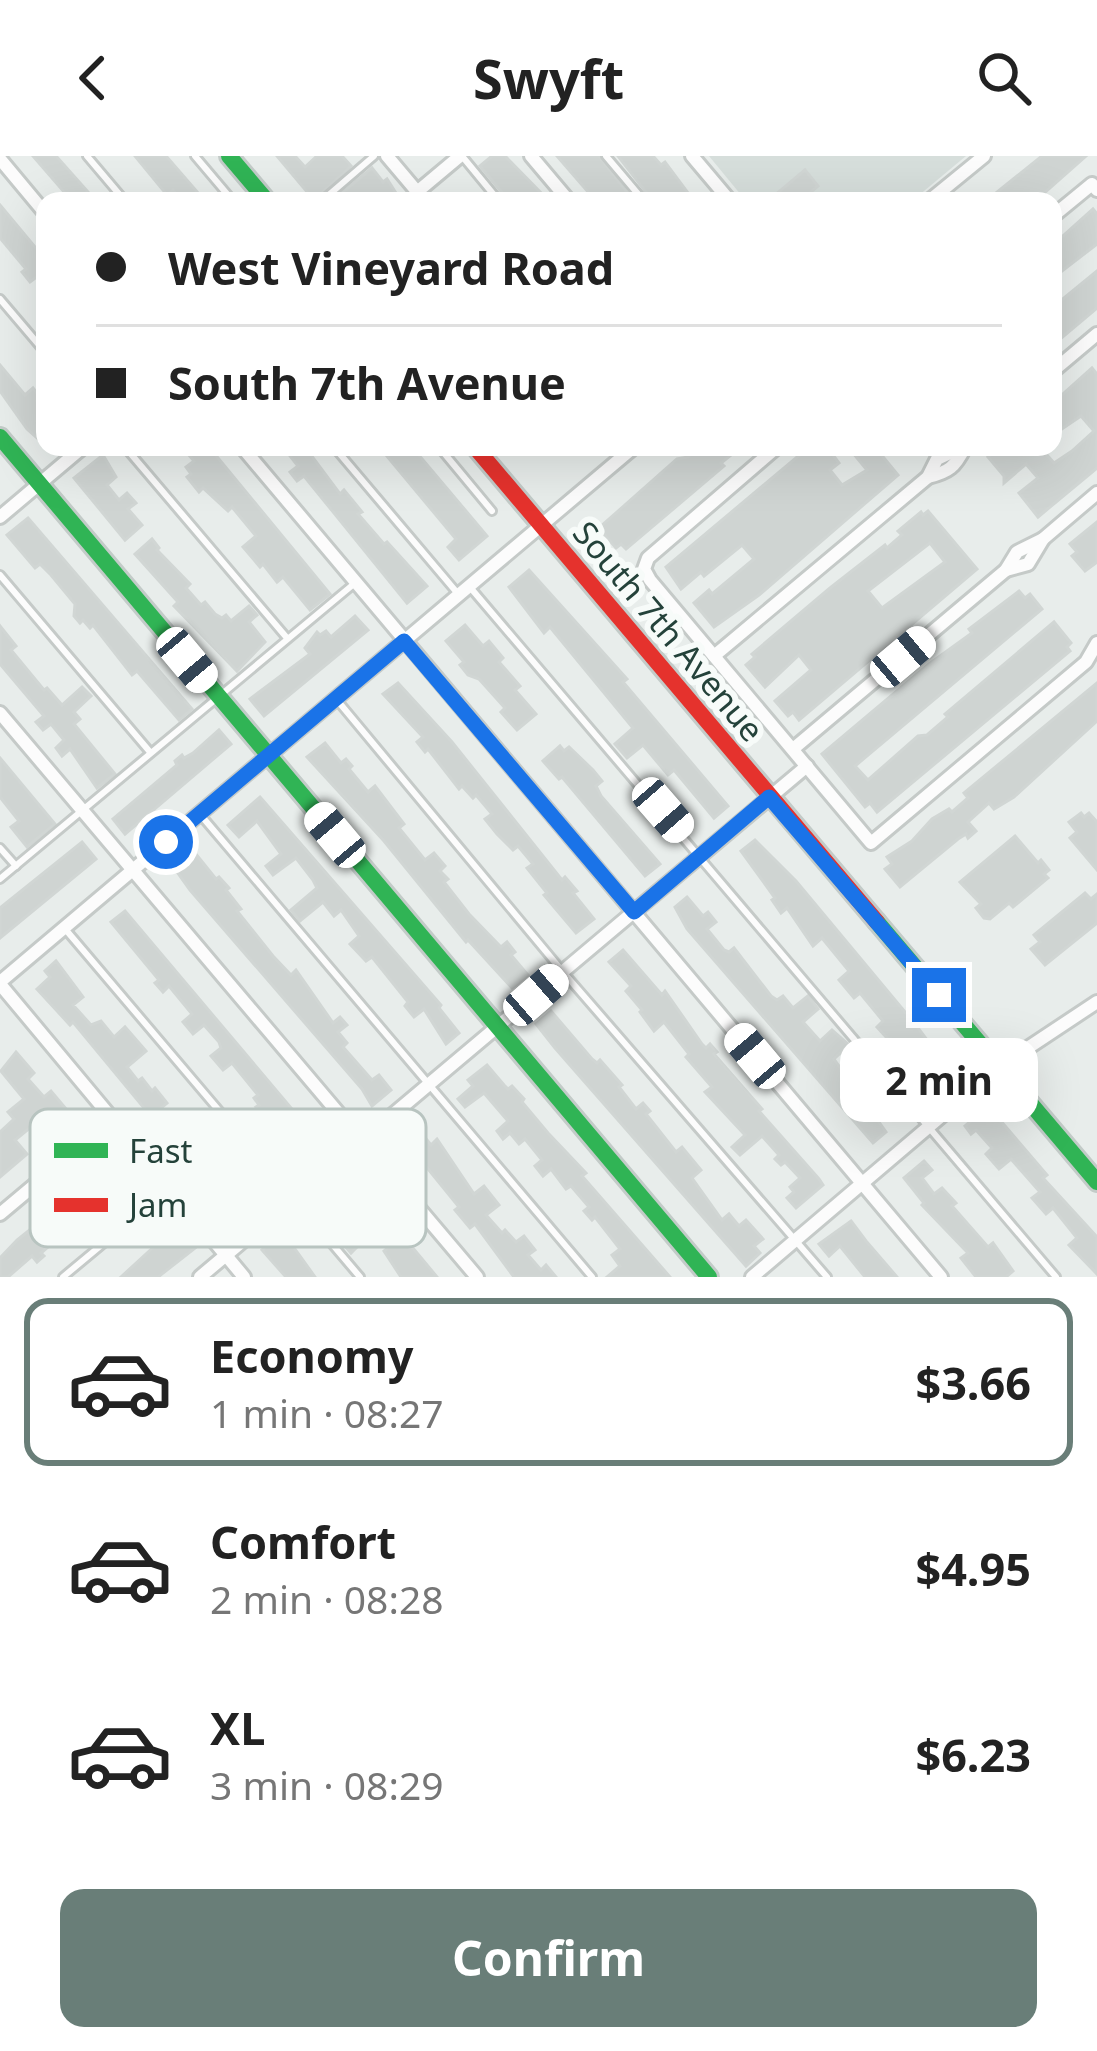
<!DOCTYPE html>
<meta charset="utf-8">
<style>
body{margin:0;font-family:"Noto Sans",sans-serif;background:#f6f6f6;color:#222;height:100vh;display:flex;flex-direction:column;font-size:45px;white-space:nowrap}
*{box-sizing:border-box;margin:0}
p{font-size:39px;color:#767676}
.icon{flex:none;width:66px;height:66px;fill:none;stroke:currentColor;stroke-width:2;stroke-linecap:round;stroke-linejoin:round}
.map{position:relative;height:1121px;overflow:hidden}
.details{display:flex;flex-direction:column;background:#fff;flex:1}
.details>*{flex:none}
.hud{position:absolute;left:36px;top:36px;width:1026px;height:264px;border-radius:24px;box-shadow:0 12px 48px #0002;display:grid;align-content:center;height:264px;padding:0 60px;background:#fff}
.end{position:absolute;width:54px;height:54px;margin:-27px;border:15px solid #1a73e8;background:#fff;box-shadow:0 0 0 6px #fff}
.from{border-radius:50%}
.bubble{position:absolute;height:84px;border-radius:24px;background:#fff;box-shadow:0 12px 48px #0002;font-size:39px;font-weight:700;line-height:84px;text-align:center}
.car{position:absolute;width:36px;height:72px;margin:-36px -18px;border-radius:15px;box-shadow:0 0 9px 3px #0007;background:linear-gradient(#fff 24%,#345 0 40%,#fff 0 76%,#345 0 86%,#fff 0)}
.hud b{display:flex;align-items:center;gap:42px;height:114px;font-size:45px}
.hud b+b{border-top:3px solid #e0e0e0}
.hud i{width:30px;height:30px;background:#222}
ul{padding:21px 0 0;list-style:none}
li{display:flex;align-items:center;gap:36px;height:168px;margin:0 24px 18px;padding:0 36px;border:6px solid transparent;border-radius:24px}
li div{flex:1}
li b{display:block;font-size:45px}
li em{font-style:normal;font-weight:700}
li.current{border-color:#697e78}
li>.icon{width:108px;height:108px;stroke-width:1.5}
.action{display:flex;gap:24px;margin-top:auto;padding:24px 60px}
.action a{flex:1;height:138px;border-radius:24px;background:#697e78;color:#fff;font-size:48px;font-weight:700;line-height:138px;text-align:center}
header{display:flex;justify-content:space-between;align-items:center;height:156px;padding:0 60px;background:#fff;font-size:54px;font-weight:700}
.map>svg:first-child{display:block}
</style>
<header><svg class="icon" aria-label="back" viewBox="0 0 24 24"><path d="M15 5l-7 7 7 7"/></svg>Swyft<svg class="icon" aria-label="search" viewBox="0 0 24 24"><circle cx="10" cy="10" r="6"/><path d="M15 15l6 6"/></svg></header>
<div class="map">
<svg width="1097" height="1121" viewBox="0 0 1097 1121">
<rect width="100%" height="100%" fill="#e8edeb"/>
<polygon fill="#d6dedb" points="709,0 966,0 912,45 746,45"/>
<g fill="#cfd4d2" stroke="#d1d6d4" stroke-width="3" fill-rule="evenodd">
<polygon points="33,0 56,0 96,45 72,45"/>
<polygon points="135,0 166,0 205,45 182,45 173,34 167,39"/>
<polygon points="277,0 295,0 305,11 317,0 342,0 351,10 314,44"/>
<polygon points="492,0 505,0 549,45 509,45 480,10"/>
<polygon points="557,0 599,0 633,44 596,45"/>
<polygon points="618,0 653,0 661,9 665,6 694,45 653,45"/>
<polygon points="1042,0 1086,0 1042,39 1040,37 1030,45 986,45"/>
<polygon points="372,12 383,26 387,23 401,45 338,45 336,42"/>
<polygon points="805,14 818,30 800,45 768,45"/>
<polygon points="0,49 45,103 45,128 38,120 30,126 22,116 26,113 0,82"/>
<polygon points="1093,53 1097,58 1097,88 1053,122 1053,89"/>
<polygon points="1097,115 1097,152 1053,189 1053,151"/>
<polygon points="0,209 25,239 33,232 41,242 37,245 44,253 37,265 45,275 45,289 27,273 0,235"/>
<polygon points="1092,212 1097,218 1097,312 1038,361 1019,337 1038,322 1026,308 1004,327 1004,320 988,301 1001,291 1040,291 1054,307 1072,295 1094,275 1081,260 1053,279 1053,247"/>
<polygon points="182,291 209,291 330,438 310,454 283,421 277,426 263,408 260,411 243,391 256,380 232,351 228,355 203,332 199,336 187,321 191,318 186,311 194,305"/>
<polygon points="283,291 305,291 340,338 344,334 362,356 358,358 384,388 387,386 427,430 407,447 304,320 297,325 290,316 298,310"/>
<polygon points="396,291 412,291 487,380 459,404 448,391 456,383 386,299"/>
<polygon points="700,291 741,291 721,307 724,310 626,393 621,388 616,392 599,372 677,303 688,301"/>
<polygon points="809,291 827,291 839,307 830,314 842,329 867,314 848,291 875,291 898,319 759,439 714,471 694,447 709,434 712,438 754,403 742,389 704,420 701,416 681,433 666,411"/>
<polygon points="103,299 116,321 107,329 119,344 127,337 136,347 128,353 142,369 125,384 74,322"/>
<path d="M928,355L977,413L799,564L793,556L788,560L775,545L811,514L799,499L765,531L746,509L755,501L752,498L830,432L885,389L887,392L902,379L898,375L921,356L923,359ZM930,387L945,406L882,452L868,435Z"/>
<polygon points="28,362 192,553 179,564 137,515 132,519 93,469 90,472 83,464 80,467 74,460 75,448 51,419 40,408 35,412 7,379"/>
<polygon points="1097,366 1097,406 1085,415 1072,400 1077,396 1070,388"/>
<polygon points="152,383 159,392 157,394 190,428 186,432 201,449 205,446 215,458 222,462 226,459 231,465 249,450 257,459 249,466 265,486 237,515 174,450 178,446 135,398"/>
<polygon points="529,414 627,523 623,526 728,650 714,662 674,614 668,619 643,589 627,602 615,588 633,572 550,471 544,477 509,431"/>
<polygon points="1019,435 1025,442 1030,438 1042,453 855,610 868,624 918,580 927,579 948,561 945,558 1054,466 1071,487 1067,491 1070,495 877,656 870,647 865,651 822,598 929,508 972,477 969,473"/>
<polygon points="355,460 368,474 264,560 250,543 310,498 305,492 317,476 320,479 326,475 331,481"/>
<polygon points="465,469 483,490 489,485 503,502 499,506 520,530 515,534 536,558 517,574 501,556 505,552 479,523 468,519 460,509 464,506 446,485"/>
<polygon points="0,470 16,490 11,494 44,534 47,532 62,549 82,531 91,540 74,556 80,563 74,568 115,618 97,632 70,593 62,600 56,592 64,584 51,568 43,574 36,566 44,560 0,508"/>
<polygon points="398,527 452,586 562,724 565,721 577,735 573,737 594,763 576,777 544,739 547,737 527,712 533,708 518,690 513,694 497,678 485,663 492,658 476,639 473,642 462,630 459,633 428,593 425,596 417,586 423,581 383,538"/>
<polygon points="1097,527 1097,565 1014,641 994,653 989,647 968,666 976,675 968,682 966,678 958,683 900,731 885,713 892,708 887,701 912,685 932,663 949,653 952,656 968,642 964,637"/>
<polygon points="219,574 231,588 125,678 113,663 177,609 175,605 182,599 184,602 193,597"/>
<polygon points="325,587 341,607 346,603 352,610 349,613 368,636 375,630 404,668 399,672 425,704 434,697 445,710 440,715 448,723 444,726 469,758 501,791 507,786 515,796 511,799 528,819 512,832 468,784 466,786 384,685 307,601"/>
<polygon points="560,590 564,595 569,591 593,614 602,625 596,630 601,640 660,708 645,720 562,621 559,623 543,605"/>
<polygon points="0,602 55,668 27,691 11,671 19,665 0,641"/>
<polygon points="260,641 441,849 439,852 459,877 446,888 424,853 414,861 405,850 408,846 372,801 366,805 350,788 359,780 341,754 334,760 323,746 300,765 291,754 317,732 313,724 296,702 273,719 266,710 281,698 257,665 239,681 228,669"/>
<polygon points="1081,657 1084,661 1089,657 1097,666 1097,714 1070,682 1077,676 1069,666"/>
<polygon points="1015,680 1038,707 1041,704 1049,714 1044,718 1048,722 1013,751 1009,747 990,763 984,762 976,752 981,748 960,726"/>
<polygon points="755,684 796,725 915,868 958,925 945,936 940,931 935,935 877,871 883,865 860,837 854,842 839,824 849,815 822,782 813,790 787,752 781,757 772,744 775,742 741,695"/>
<polygon points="82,686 96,703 0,782 0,752"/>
<polygon points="195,697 216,723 219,721 229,732 226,734 241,753 237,755 273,800 291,819 296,814 333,867 340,861 347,869 338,876 347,887 343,891 372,924 379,919 391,934 372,950 362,933 190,734 175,713"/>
<polygon points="1085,737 1091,743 1097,738 1097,767 1045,809 1031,793 1040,786 1034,779"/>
<polygon points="687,741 703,760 708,756 716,766 707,773 724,794 729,796 734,792 771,840 777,844 783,840 793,852 808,840 818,853 803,866 820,885 832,874 849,889 834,903 886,976 873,987 687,773 675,751"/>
<polygon points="125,755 324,991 300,1010 285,991 290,987 256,951 259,949 254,942 258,939 232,907 223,914 211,900 221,892 219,886 204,869 193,878 183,866 192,858 169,830 163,836 155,827 159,824 111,766"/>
<polygon points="623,794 662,839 665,835 702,888 706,892 710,888 717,896 714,898 762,953 759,955 819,1023 823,1029 796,1052 787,1042 794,1036 790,1031 800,1022 785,1006 781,1009 775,1003 779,999 762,980 740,999 732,991 745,979 705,936 712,931 686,901 689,898 664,866 654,875 640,856 642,854 626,835 631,830 609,806"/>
<polygon points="56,805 83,841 73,849 91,869 101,865 114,881 125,871 146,895 127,911 138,925 142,922 152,935 155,932 167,947 161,952 173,968 185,958 211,989 227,976 236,987 219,1001 238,1023 232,1029 252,1051 238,1063 198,1023 183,999 73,866 70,869 37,833 50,821 45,815"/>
<polygon points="551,855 592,903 597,907 600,904 622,929 619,931 636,953 643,947 650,955 646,958 676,996 682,991 701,1014 692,1022 722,1064 729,1058 739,1070 746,1064 763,1083 754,1090 760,1097 746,1110 555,892 536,868"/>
<polygon points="16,896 34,917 28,923 44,941 51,935 67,954 49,969 47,966 41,971 37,966 15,984 27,998 0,1021 0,976 14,963 8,956 24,943 1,915"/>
<polygon points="487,909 504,929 508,933 512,930 524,943 522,946 548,977 586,1017 582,1020 670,1121 607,1121 620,1110 612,1099 620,1093 595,1061 592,1064 584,1055 589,1051 571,1030 566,1033 551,1013 543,1020 535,1010 542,1004 525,983 519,988 510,977 503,983 497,975 508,965 484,937 465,951 458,943 473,930 468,924"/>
<polygon points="988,950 1047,1019 1043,1022 1097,1081 1097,1118 1069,1089 1077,1082 1053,1052 1046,1058 1032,1042 1040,1036 1011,1003 999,1013 986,998 992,992 976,974 971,978 965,970"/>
<polygon points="415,969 431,989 437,983 474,1038 484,1030 499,1049 486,1059 502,1077 505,1074 516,1086 524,1080 535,1094 528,1099 541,1114 546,1109 556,1121 514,1121 475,1068 470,1072 455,1054 459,1051 402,981"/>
<polygon points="116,1002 133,1022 84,1063 90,1070 74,1084 66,1075 41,1097 44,1100 37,1106 32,1100 8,1121 0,1121 0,1102 17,1084 57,1052 53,1048 63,1039 67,1044 80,1033 83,1037"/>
<polygon points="924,1005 932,1014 922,1022 934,1038 942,1032 956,1047 952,1050 988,1091 993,1087 1013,1115 1006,1121 976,1121 961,1102 968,1097 922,1049 924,1047 904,1022"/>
<polygon points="359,1022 370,1036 368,1038 437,1121 401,1121 384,1095 390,1090 376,1072 351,1097 332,1075 351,1059 333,1037"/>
<polygon points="851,1065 866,1085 897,1121 865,1121 840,1090 829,1100 819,1088"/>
<polygon points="168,1078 176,1087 184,1080 195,1092 158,1121 121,1121"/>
<polygon points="277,1081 282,1086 287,1082 315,1121 286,1121 262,1094"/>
</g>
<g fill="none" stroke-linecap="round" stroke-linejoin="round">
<g stroke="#c5cac8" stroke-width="12">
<g id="lane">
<polyline points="87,0 125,45"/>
<polyline points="195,0 233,45"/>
<polyline points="462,0 499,45"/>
<polyline points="606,0 644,45"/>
<polyline points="324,43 374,0"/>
<polyline points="0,143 45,196"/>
<polyline points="125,291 287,482"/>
<polyline points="334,291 459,439"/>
<polyline points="439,291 492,355"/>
<polyline points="0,419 150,596"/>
<polyline points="469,430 1056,1121"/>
<polyline points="337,544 563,816 827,1121"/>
<polyline points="199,657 592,1121"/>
<polyline points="0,692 16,710"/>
<polyline points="0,723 355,427"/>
<polyline points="66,774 360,1121"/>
<polyline points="63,1121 170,1032"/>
</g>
</g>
<g stroke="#c5cac8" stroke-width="18">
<g id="street">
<polyline points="387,0 425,45"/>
<polyline points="531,0 569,45"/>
<polyline points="692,0 730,45"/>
<polyline points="0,3 45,57"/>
<polyline points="417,36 460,0"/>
<polyline points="929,45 984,0"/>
<polyline points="1053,60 1092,28 1097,34"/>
<polyline points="1053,215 1097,178"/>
<polyline points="242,291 941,1121"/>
<polyline points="777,291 648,402 644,413 650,424 871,687 1086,506 1097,487"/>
<path d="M928,321C949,316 955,311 965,291"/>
<polyline points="0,361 83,291"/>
<polyline points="1006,414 1028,408 1043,383"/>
<polyline points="714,500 928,321 937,303 962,291"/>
<polyline points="0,557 477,1121"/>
<polyline points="793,593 1006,414 1017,396 1043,383 1097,337"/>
<polyline points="0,826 634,291"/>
<polyline points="0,828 244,1121"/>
<polyline points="0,1058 112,964"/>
<polyline points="200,1121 807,610"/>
<polyline points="752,1121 999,911 1097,846"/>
</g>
</g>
<g stroke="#c3cbc8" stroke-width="22">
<g id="fast">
<polyline points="229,0 267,45"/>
<polyline points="0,281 709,1121"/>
<polyline points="877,766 1097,1026"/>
</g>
</g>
<g stroke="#c3cbc8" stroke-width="22">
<polyline id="jam" points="475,291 877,766"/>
</g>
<use href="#lane" stroke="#fcfcfc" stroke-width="6"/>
<use href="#street" stroke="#fcfcfc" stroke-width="12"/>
<use href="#fast" stroke="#30b455" stroke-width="16"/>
<use href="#jam" stroke="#e5322d" stroke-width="16"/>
</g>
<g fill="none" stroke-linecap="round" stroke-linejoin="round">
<polyline stroke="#1a73e8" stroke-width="15" points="166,686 404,485 634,756 769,641 939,839"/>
</g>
<g text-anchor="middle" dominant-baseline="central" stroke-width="12" stroke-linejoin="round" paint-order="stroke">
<g font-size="33" fill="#24423a" stroke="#f7fbf9">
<text transform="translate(669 475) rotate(50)">South 7th Avenue</text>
</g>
</g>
<rect x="30" y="953" width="396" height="138" rx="18" fill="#f7fbf9" stroke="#b8c4c0" stroke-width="3"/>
<rect x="54" y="987" width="54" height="15" fill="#30b455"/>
<rect x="54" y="1042" width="54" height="14" fill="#e5322d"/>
<g font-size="33" fill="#24423a">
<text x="129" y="1007">Fast</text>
<text x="129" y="1061">Jam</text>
</g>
</svg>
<i class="end from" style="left:166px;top:686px"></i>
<i class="end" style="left:939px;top:839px"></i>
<div class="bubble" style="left:840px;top:882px;width:198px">2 min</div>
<i class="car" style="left:903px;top:501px;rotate:50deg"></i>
<i class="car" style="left:187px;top:504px;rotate:140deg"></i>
<i class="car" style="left:663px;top:654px;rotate:139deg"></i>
<i class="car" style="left:335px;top:679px;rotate:320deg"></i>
<i class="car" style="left:536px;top:839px;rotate:49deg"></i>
<i class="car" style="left:755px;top:900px;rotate:320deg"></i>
<div class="hud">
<b><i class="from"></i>West Vineyard Road</b>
<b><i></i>South 7th Avenue</b>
</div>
</div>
<section class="details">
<ul>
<li class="current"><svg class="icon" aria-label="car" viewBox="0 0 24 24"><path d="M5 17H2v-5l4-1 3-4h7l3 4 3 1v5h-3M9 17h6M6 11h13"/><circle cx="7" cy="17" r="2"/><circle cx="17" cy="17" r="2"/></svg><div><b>Economy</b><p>1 min · 08:27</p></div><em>$3.66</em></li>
<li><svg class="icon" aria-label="car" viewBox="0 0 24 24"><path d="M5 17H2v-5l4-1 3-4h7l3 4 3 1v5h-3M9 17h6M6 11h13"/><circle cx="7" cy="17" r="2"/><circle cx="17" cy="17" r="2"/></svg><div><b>Comfort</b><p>2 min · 08:28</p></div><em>$4.95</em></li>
<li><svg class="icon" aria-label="car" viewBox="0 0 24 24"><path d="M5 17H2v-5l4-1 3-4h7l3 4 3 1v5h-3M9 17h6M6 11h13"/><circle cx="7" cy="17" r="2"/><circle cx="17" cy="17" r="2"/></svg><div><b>XL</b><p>3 min · 08:29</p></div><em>$6.23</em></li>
</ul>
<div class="action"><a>Confirm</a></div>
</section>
